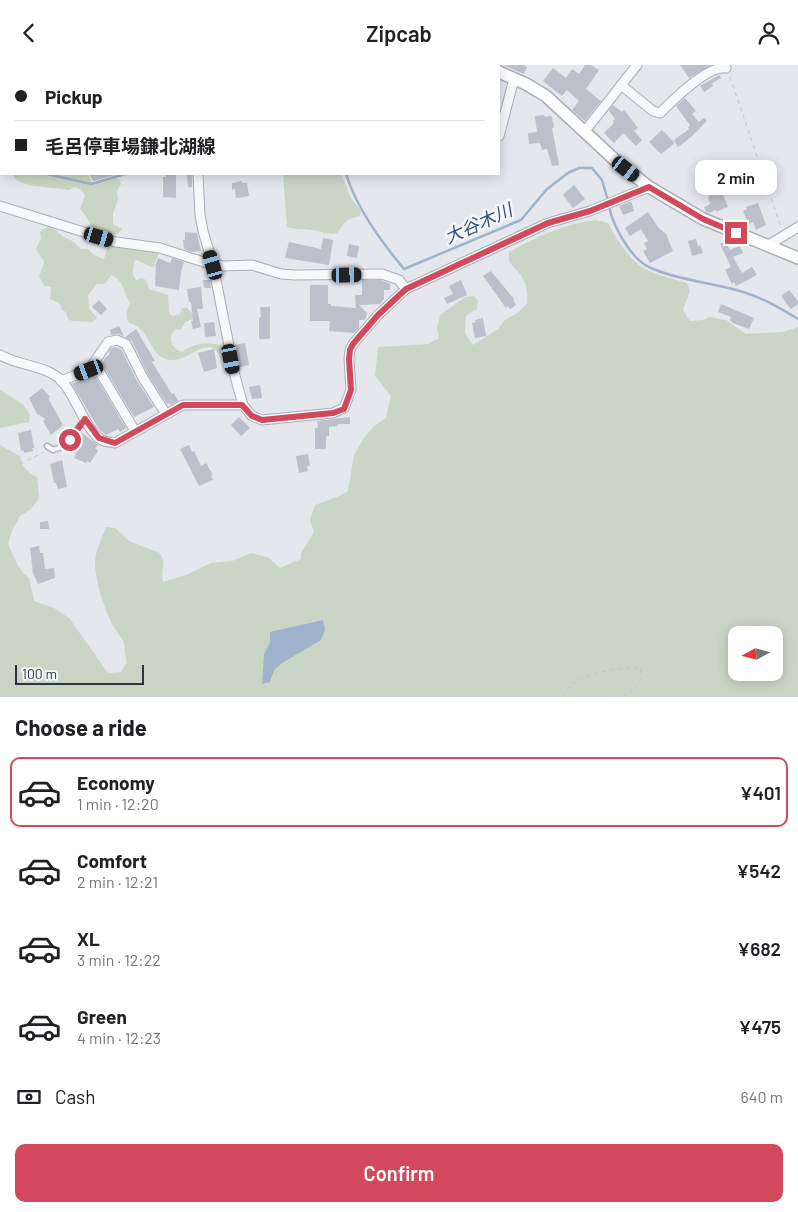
<!DOCTYPE html>
<meta charset="utf-8">
<style>
body{margin:0;font-family:Barlow,"Noto Sans JP",sans-serif;background:#f6f6f6;color:#202124;height:100vh;display:flex;flex-direction:column;font-size:19px;white-space:nowrap}
*{box-sizing:border-box;margin:0}
p{font-size:16px;color:#757577}
.icon{flex:none;width:28px;height:28px;fill:none;stroke:currentColor;stroke-width:2;stroke-linecap:round;stroke-linejoin:round}
.map{position:relative;height:632px;overflow:hidden}
.details{display:flex;flex-direction:column;background:#fff;flex:1}
.details>*{flex:none}
.guide{position:absolute;left:0px;top:0px;width:500px;height:110px;box-shadow:0 2px 12px #0003;display:grid;align-content:center;height:110px;padding:0 15px;background:#fff}
.needle{width:32px;rotate:263deg}
.controls{position:absolute;left:728px;top:561px;display:grid;gap:10px}
.controls a{display:grid;place-items:center;width:55px;height:55px;border-radius:10px;background:#fff;box-shadow:0 2px 12px #0003;font-size:25px}
.scale{position:absolute;left:15px;bottom:12px;width:129px;box-sizing:border-box;padding-left:5px;border:2px solid #2b3445;border-top:0;font-size:14px;line-height:18px;white-space:nowrap;color:#2b3445;-webkit-text-stroke:4px #f4f6f9;paint-order:stroke}
.end{position:absolute;width:22px;height:22px;margin:-11px;border:6px solid #d1495b;background:#fff;box-shadow:0 0 0 2px #fff}
.from{border-radius:50%}
.bubble{position:absolute;height:35px;border-radius:10px;background:#fff;box-shadow:0 2px 12px #0003;font-size:16px;font-weight:600;line-height:35px;text-align:center}
.car{position:absolute;width:15px;height:30px;margin:-15px -8px;border-radius:6px;box-shadow:0 0 4px 1px #0007;background:linear-gradient(#222 24%,#8ab4d8 0 40%,#222 0 76%,#8ab4d8 0 86%,#222 0)}
.guide b{display:flex;align-items:center;gap:18px;height:48px;font-size:19px}
.guide b+b{border-top:1px solid #e0e0e0}
.guide i{width:12px;height:12px;background:#202124}
ul{padding:0;list-style:none}
li{display:flex;align-items:center;gap:15px;height:70px;margin:0 10px 8px;padding:0 5px;border:2px solid transparent;border-radius:10px}
li div{flex:1}
li b{display:block;font-size:19px}
li em{font-style:normal;font-weight:600}
li.active{border-color:#d1495b}
li>.icon{width:45px;height:45px;stroke-width:1.5}
h2{padding:0 15px;font-size:22px;line-height:60px}
.pay{display:flex;align-items:center;gap:12px;height:55px;padding:0 15px;font-size:19px}
.pay p{margin-inline-start:auto}
.button{display:flex;gap:10px;margin-top:auto;padding:10px 15px}
.button a{flex:1;height:58px;border-radius:10px;background:#d1495b;color:#fff;font-size:20px;font-weight:600;line-height:58px;text-align:center}
header{display:flex;justify-content:space-between;align-items:center;height:65px;padding:0 15px;background:#fff;font-size:22px;font-weight:600}
.map>svg:first-child{display:block}
</style>
<header><svg class="icon" aria-label="back" viewBox="0 0 24 24"><path d="M15 5l-7 7 7 7"/></svg>Zipcab<svg class="icon" aria-label="person" viewBox="0 0 24 24"><circle cx="12" cy="8" r="4"/><path d="M4 21q1-7 8-7t8 7"/></svg></header>
<div class="map">
<svg width="798" height="632" viewBox="0 0 798 632">
<rect width="100%" height="100%" fill="#e4e7ec"/>
<g fill="#c9d6c5" fill-rule="evenodd">
<polygon points="13,109 88,109 93,119 116,113 119,114 121,119 117,126 118,135 113,148 113,159 122,164 117,169 104,169 94,166 86,151 80,144 85,130 80,124 74,122 69,125 28,120 16,115"/>
<path d="M283,109H341L351,133L361,146L360,151C346,154 345,157 337,168C325,170 323,166 312,165C304,164 296,165 287,162Z"/>
<path d="M595,155L608,158C616,174 632,199 649,206C661,211 674,214 687,218L690,226L683,245L690,256L703,255L710,252L726,255L746,269L783,267L798,262V632H0V380L20,391L23,401L31,409L37,412L39,433L31,444L20,451L12,466L8,479L17,499L23,508L29,513L34,536L54,543L69,553L108,608L121,607L127,597C125,592 125,582 124,578C123,575 115,564 112,559C103,539 95,517 95,496C96,485 102,473 106,462L115,463L129,476L160,488C167,500 160,504 163,517L186,510L211,498L232,496L251,488L269,493L280,503L301,494V488L314,467L310,455L315,440L337,432L348,426L354,390L364,373L374,361L386,353L391,331L375,311L378,282L428,279L439,273L437,263L440,250L465,232L474,231L478,236L477,244L466,251L465,268L473,280L498,264L505,255L519,247L527,239C529,219 523,211 509,197V187C537,172 563,159 595,155ZM736,570H774V608H736Z"/>
<path d="M49,161L54,163L62,171L74,177L81,184H88L94,190L104,194L108,181L111,179C126,187 143,182 159,188L153,202C146,201 142,196 135,195C133,203 131,209 136,215L142,213L146,215L149,224L168,230L169,248L172,251L180,249L182,243H187L194,250L193,254L185,257L181,265L176,264C166,272 171,283 182,287C194,278 212,275 225,283L228,295L226,297L221,295C211,266 192,295 173,295C148,296 152,262 129,258C125,251 127,245 130,238C124,228 123,214 111,210L105,219H97L88,230L89,244L97,253L93,257L72,256L68,254L66,247L62,245L60,239L50,234L51,222L44,221L39,211C47,191 45,201 36,184L41,173L40,167Z"/>
<polygon points="0,325 24,340 30,350 29,357 0,363"/>
</g>
<polygon fill="#9fb4cc" points="323,555 325,565 321,575 282,598 274,605 270,617 262,619 264,589 270,577 270,567"/>
<g fill="none" stroke-linecap="round" stroke-linejoin="round">
<g stroke="#9fb4cc" stroke-width="2.5">
<polyline points="0,67 1,68"/>
<polyline points="0,97 1,98"/>
<polyline points="47,109 91,119 125,109"/>
<path d="M346,109C357,144 381,176 404,204L521,155L547,124L568,108L579,103H592L602,115L608,136"/>
<path d="M609,141C613,161 631,195 651,203C677,215 714,218 743,227C763,233 780,243 798,254"/>
</g>
</g>
<g fill="#bbc0ca">
<polygon points="504,0 524,0 527,2 524,9"/>
<polygon points="585,0 591,0 599,5 586,24 601,36 585,56 572,45 579,36 567,25 562,31 543,16 553,3 566,13 572,4 579,9"/>
<polygon points="680,0 711,0 689,13"/>
<polygon points="719,10 721,13 712,18 713,21 704,27 700,21"/>
<polygon points="685,33 696,46 692,49 699,57 704,53 707,56 691,72 678,82 674,75 689,64 688,62 690,60 676,41"/>
<polygon points="613,40 622,47 624,45 638,63 634,66 642,75 636,81 623,68 614,78 604,68 614,58 613,56 615,54 609,46"/>
<polygon points="544,50 545,52 551,51 552,52 554,62 552,63 559,100 552,101 547,84 542,85 540,78 529,79 528,68 537,67 535,51"/>
<polygon points="662,65 675,78 661,89 649,77"/>
<polygon points="719,105 720,106 722,105 725,112 727,111 730,118 717,124 710,109"/>
<polygon points="94,109 115,109 115,110 93,116 90,110"/>
<polygon points="165,109 176,109 176,133 163,132 163,112 166,112"/>
<polygon points="187,109 192,109 192,122 188,122"/>
<polygon points="242,116 242,118 247,118 249,131 236,133 235,124 232,125 232,118"/>
<polygon points="574,120 585,134 573,143 563,130"/>
<polygon points="721,125 728,142 716,147 716,145 709,148 706,147 704,142 710,139 708,132 710,131 709,129"/>
<polygon points="631,136 634,146 623,150 619,141"/>
<polygon points="758,138 766,160 756,165 753,157 749,159 743,146 747,144 746,142"/>
<polygon points="648,147 658,162 666,169 673,186 650,198 643,186 647,184 644,178 648,176 641,164 630,171 625,163"/>
<polygon points="185,167 197,168 201,186 192,187 184,184 183,175 185,175"/>
<polygon points="323,173 333,175 329,200 285,193 289,177 321,184"/>
<polygon points="696,174 698,181 700,180 703,188 692,191 688,176"/>
<polygon points="725,176 730,185 740,181 743,188 733,192 742,208 752,202 757,210 736,221 734,217 732,219 725,205 731,202 720,179"/>
<polygon points="349,179 359,181 357,193 347,191"/>
<polygon points="158,193 170,198 172,193 184,197 181,206 179,225 155,221 156,201 155,201"/>
<polygon points="491,206 514,234 513,235 516,240 510,244 508,241 506,243 483,211"/>
<polygon points="203,215 210,215 211,223 204,223"/>
<polygon points="362,215 381,215 390,219 390,225 384,225 384,234 380,239 359,240 367,248 366,253 364,255 359,255 359,263 354,268 329,266 330,256 310,256 310,220 328,220 328,239 331,239 331,241 356,243 355,230 362,230"/>
<polygon points="461,215 467,230 447,239 444,233 453,229 449,221"/>
<polygon points="201,222 203,244 197,244 201,262 193,264 191,256 193,256 191,237 189,237 187,224"/>
<polygon points="789,225 798,236 798,239 791,244 781,231"/>
<polygon points="99,235 107,244 101,250 92,242"/>
<polygon points="721,239 754,253 749,264 733,258 730,255 731,252 718,247"/>
<polygon points="260,242 270,242 270,274 259,274 259,252 261,252"/>
<polygon points="483,253 486,271 475,273 472,258 476,257 475,255"/>
<polygon points="214,257 216,271 205,272 204,258"/>
<polygon points="119,261 124,271 119,269 111,270 110,265"/>
<polygon points="136,264 155,296 152,297 172,329 174,328 178,336 171,340 170,338 167,339 148,310 132,276 125,272"/>
<polygon points="245,278 249,300 240,302 235,280"/>
<polygon points="115,282 121,284 137,316 154,342 134,352 102,299 105,293 109,290 110,284"/>
<polygon points="214,284 217,303 204,307 198,288"/>
<polygon points="94,309 126,363 120,367 118,364 106,370 99,364 72,319"/>
<polygon points="260,320 262,333 252,334 249,322"/>
<polygon points="42,323 50,332 48,333 63,360 51,370 43,356 46,354 37,349 29,333"/>
<polygon points="239,352 250,363 241,371 231,360"/>
<polygon points="350,352 350,359 338,359 338,361 329,362 329,371 326,371 326,384 315,384 315,363 318,363 317,356"/>
<polygon points="31,365 34,383 32,383 33,386 24,388 23,385 21,386 18,368"/>
<polygon points="81,367 98,380 95,383 98,386 90,398 87,396 86,398 74,393 79,381 74,377"/>
<polygon points="189,380 192,387 194,386 201,401 206,398 213,410 211,411 213,415 199,421 180,384"/>
<polygon points="308,389 310,401 307,401 308,406 299,408 296,391"/>
<polygon points="62,395 67,422 58,424 56,418 54,418 50,399"/>
<polygon points="48,456 49,464 40,464 40,457"/>
<polygon points="39,481 40,488 43,488 45,504 54,503 55,513 38,519 33,508 30,483"/>
</g>
<g fill="none" stroke-linecap="round" stroke-linejoin="round">
<g stroke="#a9aeb7" stroke-width="7">
<polyline id="service" points="47,381 53,385 64,381 85,354"/>
</g>
<g stroke="#a9aeb7" stroke-width="11">
<g id="minor">
<polyline points="197,0 197,1"/>
<polyline points="431,1 431,0"/>
<path d="M621,20L653,46L660,48C672,36 708,0 726,3"/>
<polyline points="585,66 637,0"/>
<polyline points="499,71 514,14"/>
<polyline points="198,109 200,150 203,166 213,200 235,311 243,340 252,351 262,355 333,348 344,343 351,325 349,294 350,285 353,279 378,250 406,224 548,158 590,146 649,122"/>
<polyline points="0,141 116,177 160,183 213,200 224,201 252,200 281,209 295,210 382,209 399,215 406,224"/>
<polyline points="767,181 798,162"/>
<path d="M0,290C19,301 45,300 61,315C75,329 84,362 100,374C104,377 110,377 115,378L183,340H243"/>
<polyline points="95,299 135,366"/>
<polyline points="61,316 89,305 108,277 117,275 126,279 143,313 166,349"/>
</g>
</g>
<g stroke="#a9aeb7" stroke-width="14">
<g id="secondary">
<polyline points="484,0 486,1"/>
<polyline points="499,7 526,19 546,31 615,95 649,122 703,154 798,193"/>
</g>
</g>
<g stroke="#c2c5cb" stroke-width="1" stroke-dasharray="4 4" stroke-linecap="butt">
<polyline points="730,12 781,162"/>
<polyline points="20,399 44,387"/>
<path d="M563,632C566,627 568,622 573,619C591,606 618,603 640,603C644,618 635,626 622,632"/>
</g>
<use href="#service" stroke="#f7f8fa" stroke-width="4.5"/>
<use href="#minor" stroke="#f7f8fa" stroke-width="9"/>
<use href="#secondary" stroke="#fff" stroke-width="11"/>
</g>
<g fill="none" stroke-linecap="round" stroke-linejoin="round">
<polyline stroke="#d1495b" stroke-width="6" points="70,375 85,354 99,373 115,378 183,340 242,340 252,351 262,355 333,348 344,344 351,325 349,294 350,285 353,279 378,250 406,224 548,158 590,146 649,122 703,154 736,168"/>
</g>
<g text-anchor="middle" dominant-baseline="central" stroke-width="5" stroke-linejoin="round" paint-order="stroke">
<g font-size="18" font-style="italic" fill="#34527a" stroke="#f4f6f9">
<text transform="translate(478 158) rotate(-24)">大谷木川</text>
</g>
</g>
</svg>
<div class="controls">
<a><svg class="needle" viewBox="-14 -14 28 28"><path d="M0-13l5 13h-10z" fill="#e53935"/><path d="M0 13l5-13h-10z" fill="#757577"/></svg></a>
</div>
<div class="scale">100 m</div>
<i class="end from" style="left:70px;top:375px"></i>
<i class="end" style="left:736px;top:168px"></i>
<div class="bubble" style="left:695px;top:95px;width:82px">2 min</div>
<i class="car" style="left:626px;top:104px;rotate:128deg"></i>
<i class="car" style="left:99px;top:172px;rotate:107deg"></i>
<i class="car" style="left:213px;top:200px;rotate:344deg"></i>
<i class="car" style="left:347px;top:210px;rotate:89deg"></i>
<i class="car" style="left:231px;top:294px;rotate:169deg"></i>
<i class="car" style="left:89px;top:305px;rotate:249deg"></i>
<div class="guide">
<b><i class="from"></i>Pickup</b>
<b><i></i>毛呂停車場鎌北湖線</b>
</div>
</div>
<section class="details">
<h2>Choose a ride</h2>
<ul>
<li class="active"><svg class="icon" aria-label="car" viewBox="0 0 24 24"><path d="M5 17H2v-5l4-1 3-4h7l3 4 3 1v5h-3M9 17h6M6 11h13"/><circle cx="7" cy="17" r="2"/><circle cx="17" cy="17" r="2"/></svg><div><b>Economy</b><p>1 min · 12:20</p></div><em>¥401</em></li>
<li><svg class="icon" aria-label="car" viewBox="0 0 24 24"><path d="M5 17H2v-5l4-1 3-4h7l3 4 3 1v5h-3M9 17h6M6 11h13"/><circle cx="7" cy="17" r="2"/><circle cx="17" cy="17" r="2"/></svg><div><b>Comfort</b><p>2 min · 12:21</p></div><em>¥542</em></li>
<li><svg class="icon" aria-label="car" viewBox="0 0 24 24"><path d="M5 17H2v-5l4-1 3-4h7l3 4 3 1v5h-3M9 17h6M6 11h13"/><circle cx="7" cy="17" r="2"/><circle cx="17" cy="17" r="2"/></svg><div><b>XL</b><p>3 min · 12:22</p></div><em>¥682</em></li>
<li><svg class="icon" aria-label="car" viewBox="0 0 24 24"><path d="M5 17H2v-5l4-1 3-4h7l3 4 3 1v5h-3M9 17h6M6 11h13"/><circle cx="7" cy="17" r="2"/><circle cx="17" cy="17" r="2"/></svg><div><b>Green</b><p>4 min · 12:23</p></div><em>¥475</em></li>
</ul>
<div class="pay"><svg class="icon" aria-label="cash" viewBox="0 0 24 24"><path d="M3 7h18v10H3z"/><circle cx="12" cy="12" r="2"/></svg>Cash<p>640 m</p></div>
<div class="button"><a>Confirm</a></div>
</section>
